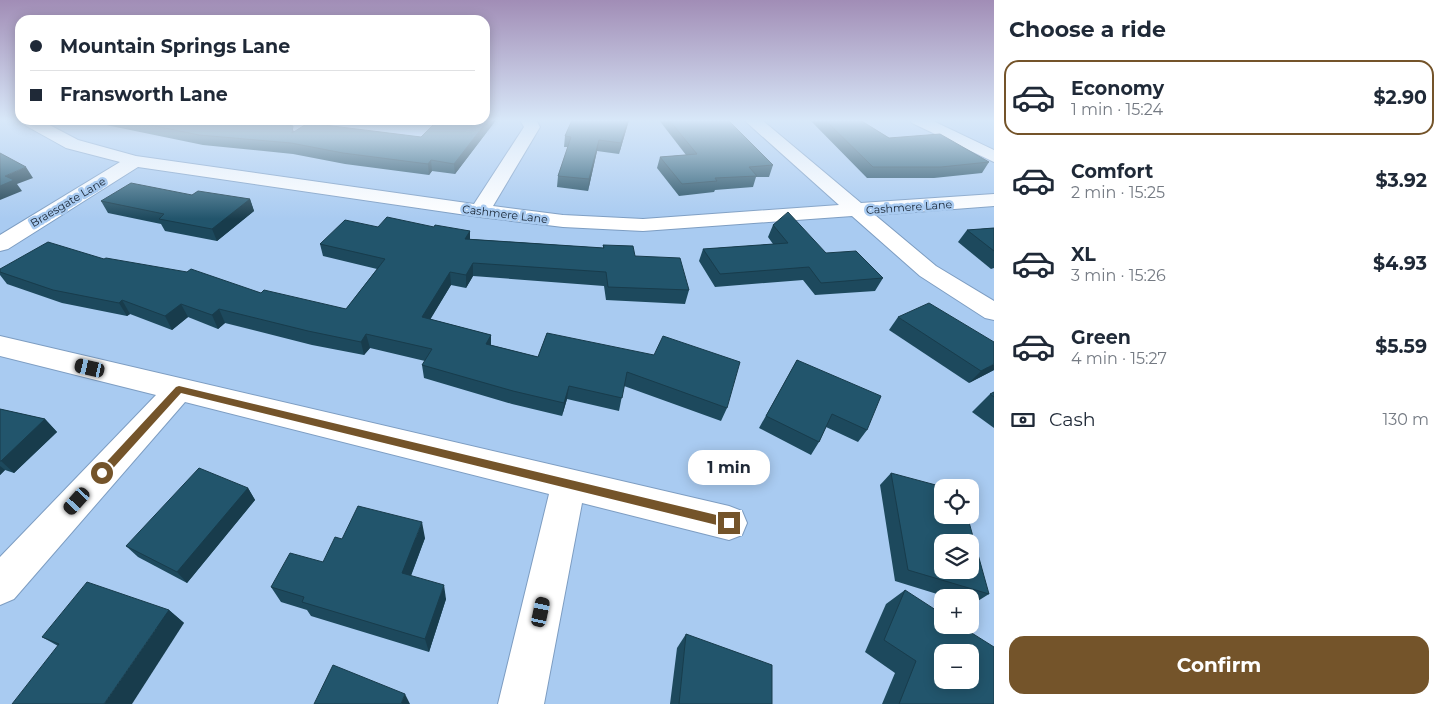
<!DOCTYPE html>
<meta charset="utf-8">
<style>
body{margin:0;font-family:Montserrat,sans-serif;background:#f2f2f3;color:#1f2937;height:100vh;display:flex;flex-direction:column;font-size:19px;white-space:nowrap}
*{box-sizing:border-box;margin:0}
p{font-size:16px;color:#747a83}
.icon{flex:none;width:28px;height:28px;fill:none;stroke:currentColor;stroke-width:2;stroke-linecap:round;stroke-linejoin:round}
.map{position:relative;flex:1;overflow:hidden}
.details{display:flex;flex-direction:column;background:#fff;width:450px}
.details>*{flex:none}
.top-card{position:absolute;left:15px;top:15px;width:475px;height:110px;border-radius:15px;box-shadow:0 2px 12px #0003;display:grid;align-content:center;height:110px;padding:0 15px;background:#fff}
.controls{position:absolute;left:934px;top:479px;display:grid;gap:10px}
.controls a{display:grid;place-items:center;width:45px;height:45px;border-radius:10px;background:#fff;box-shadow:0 2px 12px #0003;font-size:25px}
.end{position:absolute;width:22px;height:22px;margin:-11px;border:6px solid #74542a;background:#fff;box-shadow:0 0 0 2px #fff}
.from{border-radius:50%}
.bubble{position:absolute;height:35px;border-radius:15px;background:#fff;box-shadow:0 2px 12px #0003;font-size:16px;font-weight:700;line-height:35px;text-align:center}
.car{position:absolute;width:15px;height:30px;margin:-15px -8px;border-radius:6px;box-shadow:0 0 4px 1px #0007;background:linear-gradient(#222 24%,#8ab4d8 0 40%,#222 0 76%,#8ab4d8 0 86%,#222 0)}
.top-card b{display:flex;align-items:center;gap:18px;height:48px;font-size:19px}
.top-card b+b{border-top:1px solid #e0e1e3}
.top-card i{width:12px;height:12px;background:#1f2937}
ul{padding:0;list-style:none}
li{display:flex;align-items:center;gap:15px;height:75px;margin:0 10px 8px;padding:0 5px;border:2px solid transparent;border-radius:15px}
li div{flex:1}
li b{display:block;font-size:19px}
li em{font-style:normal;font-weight:700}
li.on{border-color:#74542a}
li>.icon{width:45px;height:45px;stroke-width:1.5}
h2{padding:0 15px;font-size:22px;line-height:60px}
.pay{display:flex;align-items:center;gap:12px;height:55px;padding:0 15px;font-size:19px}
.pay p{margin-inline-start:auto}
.cta{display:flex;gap:10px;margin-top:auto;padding:10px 15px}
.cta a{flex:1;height:58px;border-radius:15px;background:#74542a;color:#fff;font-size:20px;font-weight:700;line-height:58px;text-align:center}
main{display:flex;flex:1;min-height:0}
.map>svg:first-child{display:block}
</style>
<main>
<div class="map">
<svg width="994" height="704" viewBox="0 0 994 704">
<rect width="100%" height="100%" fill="#a9cbf1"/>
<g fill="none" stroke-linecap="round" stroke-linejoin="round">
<g stroke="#7d9dc2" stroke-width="2">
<g id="street">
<polygon points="19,120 40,120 78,140 136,156 474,204 524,127 520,120 536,120 540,127 493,206 563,215 643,219 839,205 744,120 762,120 861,203 994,194 994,206 875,215 936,266 994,301 994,320 985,318 920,276 852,216 643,231 563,227 480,217 138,167 8,249 0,251 0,235 120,162 66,148 21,123"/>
<polygon points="0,336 729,506 742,511 747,523 742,535 729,540 582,503 544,704 498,704 549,494 185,402 14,599 0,605 0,557 156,395 0,356"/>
</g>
</g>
<g stroke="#7d9dc2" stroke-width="2">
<polygon id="secondary" points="910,120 931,120 994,150 994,162 912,123"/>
</g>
<use href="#street" fill="#fff" fill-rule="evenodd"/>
<use href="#secondary" fill="#fff" fill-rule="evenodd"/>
</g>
<g fill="#1d495d">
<polygon points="103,120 263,120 295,131 421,137 438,120 496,120 455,174 432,171 429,175 345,164 293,154 203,145 106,125"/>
<polygon points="572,120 629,120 619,154 597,151 588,191 557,187 558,176 568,147 564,147 565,136"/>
<polygon points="659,120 728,120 773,165 769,177 756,177 753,187 715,190 714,192 679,196 657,168 660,157 686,155"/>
<polygon points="810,120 860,120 889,138 989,162 982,173 934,178 867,178"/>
<polygon points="192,195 250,199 254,211 217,241 165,231 161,224 108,213 101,201"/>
<polygon points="773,225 826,253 883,278 875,291 815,295 803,280 715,287 699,261 703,249 773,244 768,237"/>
<polygon points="378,227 434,227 470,231 470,239 603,248 603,245 635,256 689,290 685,304 606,300 604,286 473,276 466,288 451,285 430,319 491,335 491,345 538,357 547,333 727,408 721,421 624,386 619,411 567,399 562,416 512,404 424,378 422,365 425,361 370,348 364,355 312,345 225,323 218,329 188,317 172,330 130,314 127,316 62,303 7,284 0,275 0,269 104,259 261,293 346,309 377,269 323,256 320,244"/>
<polygon points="994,228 994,268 991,269 958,242 967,230"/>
<polygon points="898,317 994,370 969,383 889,330"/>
<polygon points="797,360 867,430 858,442 826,427 819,442 811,455 759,428"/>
<polygon points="994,392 994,428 972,412 990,394"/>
<polygon points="0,409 45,419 57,432 14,473 5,470 0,475"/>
<polygon points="891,473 989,594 973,604 970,603 970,598 950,598 895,581 880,485"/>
<polygon points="248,488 255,500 187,583 138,557 126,546"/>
<polygon points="425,538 411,576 446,599 429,652 311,616 307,610 281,602 271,587 323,562 342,539"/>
<polygon points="905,590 994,704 882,704 895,673 865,652 886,604"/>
<polygon points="169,610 184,623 58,646 42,637"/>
<polygon points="686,634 772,704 670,704 677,648"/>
</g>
<g fill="#183c4c">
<polygon points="488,120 496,120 455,174 454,164"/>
<polygon points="628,120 629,120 619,154 621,143"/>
<polygon points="599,140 597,151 588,191 589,179"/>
<polygon points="431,160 432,171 429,175 428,164"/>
<polygon points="26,167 33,178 17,184 22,191 0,200 0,186 5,176"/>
<polygon points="250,199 254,211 217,241 212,229"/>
<polygon points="470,231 470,244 465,239"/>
<polygon points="473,263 473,276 466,288 466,275"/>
<polygon points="450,272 451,285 424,330 422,317"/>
<polygon points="122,300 130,314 127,316 119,303"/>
<polygon points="181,304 188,317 172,330 165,316"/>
<polygon points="219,309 225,323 218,329 212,315"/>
<polygon points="366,334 370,348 364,355 361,342"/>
<polygon points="491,335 491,348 486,344"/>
<polygon points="994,364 994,370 969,383 981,371"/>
<polygon points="569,386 567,399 562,416 564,403"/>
<polygon points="45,419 57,432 14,473 1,461"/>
<polygon points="0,466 5,470 0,475"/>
<polygon points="248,488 255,500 187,583 177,572"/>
<polygon points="422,522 425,538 406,588 402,573"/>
<polygon points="444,585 446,599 429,652 425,639"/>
<polygon points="169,610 184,623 132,704 104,704"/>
<polygon points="405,694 410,704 401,704"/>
</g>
<g fill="#22556c" stroke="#183c4c" fill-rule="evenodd">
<polygon points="126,120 263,120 293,126 292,133 308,123 421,137 438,120 488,120 454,164 431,160 428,164 343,153 291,143 199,135"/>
<polygon points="572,120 628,120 621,143 599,140 589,179 558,176 571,137 565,136"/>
<polygon points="669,120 728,120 773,165 749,167 757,176 715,178 717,181 682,184 660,157 697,154"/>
<polygon points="825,120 860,120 889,138 940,134 989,162 941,167 873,167"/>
<polygon points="0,153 26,167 5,176 14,180 0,186"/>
<polygon points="131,183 192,195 198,191 250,199 212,229 159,219 164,214 101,201"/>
<polygon points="788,212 826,253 856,251 883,278 821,283 809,267 720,274 703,249 788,243 773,225"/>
<polygon points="387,217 434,227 435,225 470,231 465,239 604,248 603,245 633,246 635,256 680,258 689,290 608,287 606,272 473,263 466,275 450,272 422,317 491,335 486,344 538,357 547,333 654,355 663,336 740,362 727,408 627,372 622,398 569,386 564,403 513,391 422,365 432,349 366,334 361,342 308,331 219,309 212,315 181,304 165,316 122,300 119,303 53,290 0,272 0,269 48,242 104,259 106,258 187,272 191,269 261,293 264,290 346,309 385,259 320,244 345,220 378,227"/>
<polygon points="994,228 994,251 967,230"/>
<polygon points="929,303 994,342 994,364 981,371 898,317"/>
<polygon points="797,360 881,396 867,430 832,414 819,442 766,416"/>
<polygon points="994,392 994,397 990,394"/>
<polygon points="0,409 45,419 1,461 0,461"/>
<polygon points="199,468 248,488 177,572 126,546"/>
<path d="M891,473L947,488H942V515H967L989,594L908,570ZM942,542H970V570H942Z"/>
<polygon points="358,506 422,522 402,573 444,585 425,639 302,602 304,597 271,587 290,553 323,562 335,537 342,539"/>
<polygon points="87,582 169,610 104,704 12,704 59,644 42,637"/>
<path d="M905,590L942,614V625H959L994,647V704H899L916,661L884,640ZM942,652H970V680H942Z"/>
<polygon points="686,634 772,665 772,704 679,704"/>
<polygon points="333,665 405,694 401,704 314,704"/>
</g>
<linearGradient id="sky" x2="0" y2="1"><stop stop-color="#a18db6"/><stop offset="0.55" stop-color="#d8e8f9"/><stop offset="1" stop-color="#d8e8f9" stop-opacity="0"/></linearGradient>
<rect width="994" height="219" fill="url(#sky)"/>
<polygon fill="#74542a" points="179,386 729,518 734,523 729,528 181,393 106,476 99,476 99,470 176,387"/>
<g text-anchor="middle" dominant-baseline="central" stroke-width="5" stroke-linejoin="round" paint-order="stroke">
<g font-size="11" fill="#192635" stroke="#a9cbf1">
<text transform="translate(68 202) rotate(-31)">Braesgate Lane</text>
<text transform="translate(909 207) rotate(-4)">Cashmere Lane</text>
<text transform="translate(505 214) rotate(7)">Cashmere Lane</text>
</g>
</g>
</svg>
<div class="controls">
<a><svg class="icon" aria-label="locate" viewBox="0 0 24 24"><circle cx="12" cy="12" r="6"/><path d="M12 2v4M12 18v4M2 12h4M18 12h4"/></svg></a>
<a><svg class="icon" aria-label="layers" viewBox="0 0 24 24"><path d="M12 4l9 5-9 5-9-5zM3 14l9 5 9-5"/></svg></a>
<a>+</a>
<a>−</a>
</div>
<i class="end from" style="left:102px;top:473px"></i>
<i class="end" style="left:729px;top:523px"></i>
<div class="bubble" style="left:688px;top:450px;width:82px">1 min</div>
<i class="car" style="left:90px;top:368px;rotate:283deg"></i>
<i class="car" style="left:77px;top:501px;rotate:222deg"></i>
<i class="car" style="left:541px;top:612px;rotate:12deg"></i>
<div class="top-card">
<b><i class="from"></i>Mountain Springs Lane</b>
<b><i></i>Fransworth Lane</b>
</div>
</div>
<section class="details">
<h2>Choose a ride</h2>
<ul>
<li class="on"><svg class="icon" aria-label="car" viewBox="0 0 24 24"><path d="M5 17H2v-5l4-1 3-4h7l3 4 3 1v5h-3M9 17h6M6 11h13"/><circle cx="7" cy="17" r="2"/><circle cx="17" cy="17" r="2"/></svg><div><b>Economy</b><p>1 min · 15:24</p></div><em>$2.90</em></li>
<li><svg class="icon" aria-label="car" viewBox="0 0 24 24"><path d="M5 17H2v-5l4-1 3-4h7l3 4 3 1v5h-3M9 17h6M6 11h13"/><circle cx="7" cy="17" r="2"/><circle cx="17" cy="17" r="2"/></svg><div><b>Comfort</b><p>2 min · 15:25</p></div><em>$3.92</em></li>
<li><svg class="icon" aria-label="car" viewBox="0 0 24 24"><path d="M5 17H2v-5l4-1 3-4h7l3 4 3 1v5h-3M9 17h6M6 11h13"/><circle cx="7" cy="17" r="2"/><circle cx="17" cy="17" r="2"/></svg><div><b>XL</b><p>3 min · 15:26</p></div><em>$4.93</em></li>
<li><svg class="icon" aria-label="car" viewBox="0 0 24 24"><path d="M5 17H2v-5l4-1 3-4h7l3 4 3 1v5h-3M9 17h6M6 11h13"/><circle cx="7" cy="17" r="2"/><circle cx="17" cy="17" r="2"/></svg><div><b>Green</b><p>4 min · 15:27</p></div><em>$5.59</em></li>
</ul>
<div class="pay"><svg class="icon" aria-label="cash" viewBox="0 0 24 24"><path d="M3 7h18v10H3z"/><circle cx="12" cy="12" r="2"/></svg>Cash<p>130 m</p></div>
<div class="cta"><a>Confirm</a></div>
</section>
</main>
